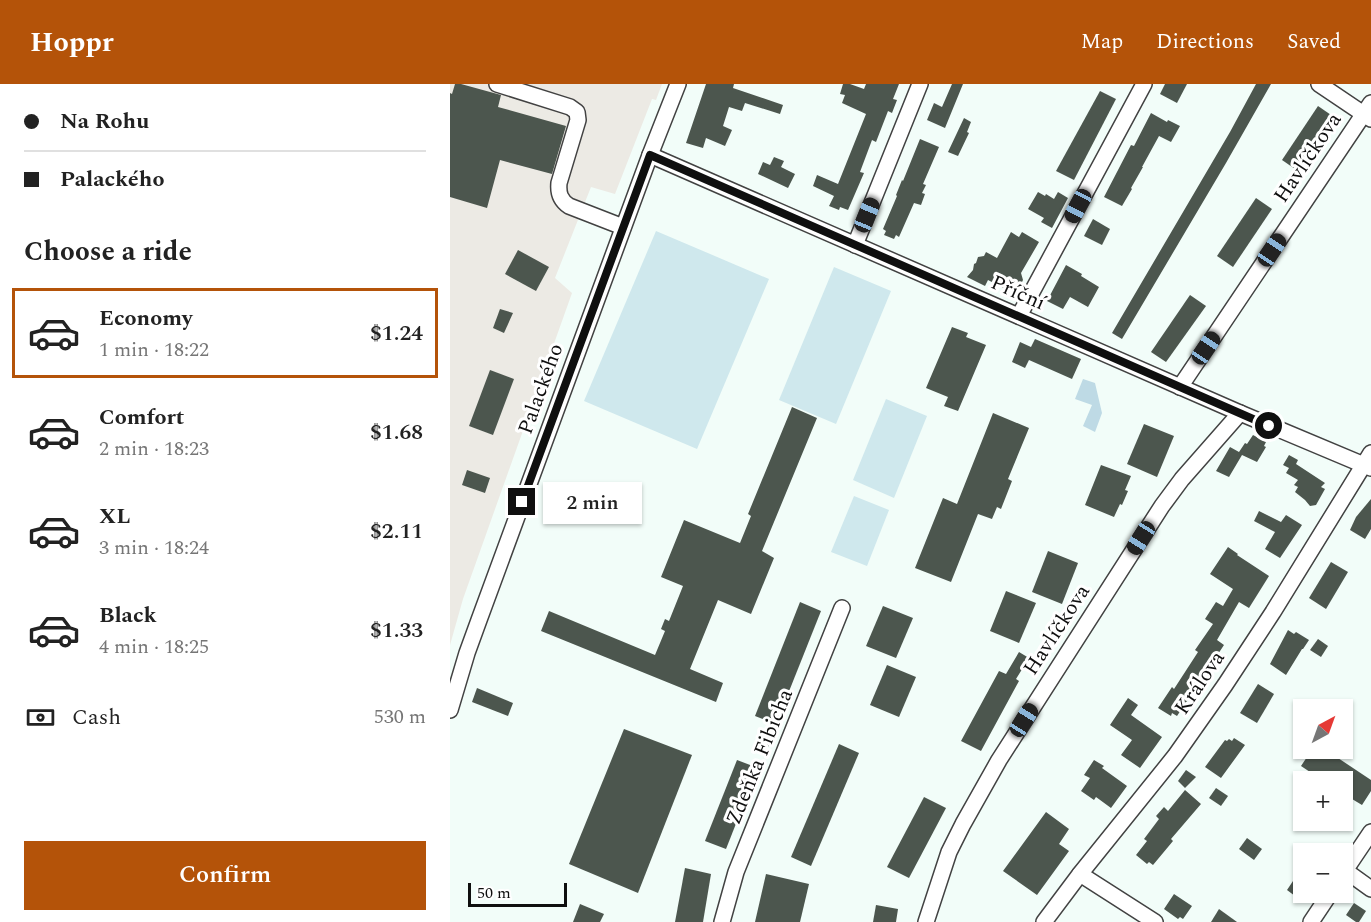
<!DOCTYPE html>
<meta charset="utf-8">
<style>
body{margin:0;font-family:Spectral,serif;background:#f6f6f6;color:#222;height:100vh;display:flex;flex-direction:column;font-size:22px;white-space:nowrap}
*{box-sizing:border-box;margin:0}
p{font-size:20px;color:#767676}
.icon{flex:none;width:33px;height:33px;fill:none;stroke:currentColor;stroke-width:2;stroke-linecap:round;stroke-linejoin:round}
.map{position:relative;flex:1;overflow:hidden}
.sheet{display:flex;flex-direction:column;background:#fff;width:450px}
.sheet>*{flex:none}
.hud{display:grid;align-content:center;height:132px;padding:0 24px;background:#fff}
.needle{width:39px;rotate:41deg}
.controls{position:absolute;left:843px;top:615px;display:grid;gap:12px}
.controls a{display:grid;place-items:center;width:60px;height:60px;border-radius:0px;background:#fff;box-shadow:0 2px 4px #0004;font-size:30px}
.scale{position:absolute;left:18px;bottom:15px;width:99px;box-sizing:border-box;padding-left:6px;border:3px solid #0f0f0f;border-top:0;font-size:16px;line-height:21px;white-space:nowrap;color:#0f0f0f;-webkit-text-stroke:4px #fff;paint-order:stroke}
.end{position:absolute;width:27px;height:27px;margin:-14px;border:8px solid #0f0f0f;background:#fff;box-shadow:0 0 0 3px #fff}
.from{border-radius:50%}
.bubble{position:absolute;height:42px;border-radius:0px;background:#fff;box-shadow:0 2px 4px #0004;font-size:20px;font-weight:600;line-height:42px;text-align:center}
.car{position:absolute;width:18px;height:36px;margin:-18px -9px;border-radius:8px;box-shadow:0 0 4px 2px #0007;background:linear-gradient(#222 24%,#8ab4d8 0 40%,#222 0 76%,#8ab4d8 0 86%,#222 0)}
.hud b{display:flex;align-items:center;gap:21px;height:57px;font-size:22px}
.hud b+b{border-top:2px solid #e0e0e0}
.hud i{width:15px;height:15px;background:#222}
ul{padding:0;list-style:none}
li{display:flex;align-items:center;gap:18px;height:90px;margin:0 12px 9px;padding:0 12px;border:3px solid transparent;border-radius:0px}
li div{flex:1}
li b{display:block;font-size:22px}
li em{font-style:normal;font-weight:600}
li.selected{border-color:#b45309}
li>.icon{width:54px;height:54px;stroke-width:1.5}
h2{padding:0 24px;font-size:27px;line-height:72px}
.pay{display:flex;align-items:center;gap:15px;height:66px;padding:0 24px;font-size:22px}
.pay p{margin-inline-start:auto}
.cta{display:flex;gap:12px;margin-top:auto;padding:12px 24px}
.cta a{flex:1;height:69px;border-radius:0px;background:#b45309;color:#fff;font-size:24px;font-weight:600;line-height:69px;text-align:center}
header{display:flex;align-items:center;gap:36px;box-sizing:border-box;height:84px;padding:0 30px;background:#b45309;color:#fff}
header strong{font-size:28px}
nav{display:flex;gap:33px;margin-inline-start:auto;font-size:21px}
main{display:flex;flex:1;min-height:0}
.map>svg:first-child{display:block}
</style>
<header>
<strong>Hoppr</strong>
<nav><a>Map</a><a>Directions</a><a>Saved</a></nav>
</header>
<main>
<section class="sheet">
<div class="hud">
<b><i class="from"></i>Na Rohu</b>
<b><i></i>Palackého</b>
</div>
<h2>Choose a ride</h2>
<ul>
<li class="selected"><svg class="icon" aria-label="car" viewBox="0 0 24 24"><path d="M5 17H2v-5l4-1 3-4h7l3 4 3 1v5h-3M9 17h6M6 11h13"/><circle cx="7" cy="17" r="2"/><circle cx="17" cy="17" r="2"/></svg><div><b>Economy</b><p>1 min · 18:22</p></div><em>$1.24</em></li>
<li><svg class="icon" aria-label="car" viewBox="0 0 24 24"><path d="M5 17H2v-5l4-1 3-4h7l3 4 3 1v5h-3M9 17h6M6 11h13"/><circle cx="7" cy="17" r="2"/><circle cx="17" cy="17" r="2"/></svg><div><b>Comfort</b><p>2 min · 18:23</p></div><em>$1.68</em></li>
<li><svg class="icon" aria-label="car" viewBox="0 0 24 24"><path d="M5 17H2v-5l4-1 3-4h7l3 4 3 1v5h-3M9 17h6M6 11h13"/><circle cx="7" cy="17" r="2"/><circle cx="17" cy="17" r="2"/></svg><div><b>XL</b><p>3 min · 18:24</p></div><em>$2.11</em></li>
<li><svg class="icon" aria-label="car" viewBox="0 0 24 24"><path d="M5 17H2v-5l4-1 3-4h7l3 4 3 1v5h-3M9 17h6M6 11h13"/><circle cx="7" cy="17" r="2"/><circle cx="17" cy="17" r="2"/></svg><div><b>Black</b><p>4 min · 18:25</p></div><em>$1.33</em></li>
</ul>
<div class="pay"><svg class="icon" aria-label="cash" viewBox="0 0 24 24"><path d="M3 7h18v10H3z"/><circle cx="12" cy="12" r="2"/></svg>Cash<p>530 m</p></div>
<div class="cta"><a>Confirm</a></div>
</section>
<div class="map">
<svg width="921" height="838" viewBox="0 0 921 838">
<rect width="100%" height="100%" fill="#f2fdf9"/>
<polygon fill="#eceae4" points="0,0 212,0 206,16 202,15 165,110 141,103 105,194 122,209 13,515 0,561"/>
<polygon fill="#bedae5" points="633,295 645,299 652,329 645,348 633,342 642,321 625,315"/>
<g fill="#cfe8ed">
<polygon points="206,147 319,195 247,365 134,317"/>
<polygon points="384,183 441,207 386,340 329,316"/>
<polygon points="436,315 477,332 444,414 403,396"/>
<polygon points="404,412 439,426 417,482 381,468"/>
</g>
<g fill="#4c564e">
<polygon points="5,0 11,0 51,11 48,23 116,42 102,90 50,76 37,124 0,113 0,9 2,10"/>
<polygon points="256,0 284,0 283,4 333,21 330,30 295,19 292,27 279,23 273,42 282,46 275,62 256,54 253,64 236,59"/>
<polygon points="393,0 400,0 414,5 416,0 449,0 443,15 447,16 442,29 438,27 426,58 422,56 410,88 414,89 398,126 390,123 389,126 379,122 384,112 363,102 367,91 388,100 416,30 392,19 395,11 390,10"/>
<polygon points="502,0 513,0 495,44 477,36 484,19 492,23"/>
<polygon points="715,0 737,0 727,19 710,10"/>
<polygon points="806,0 821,0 776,79 672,255 662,249 780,48"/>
<polygon points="650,7 666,15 624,96 606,87"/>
<polygon points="868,22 884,33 848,87 832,76"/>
<polygon points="701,29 717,38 718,36 730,42 721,58 709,52 692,83 693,83 681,104 682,105 672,122 654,113 681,61 684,62"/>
<polygon points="514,34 521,38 517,48 519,49 508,72 498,68"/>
<polygon points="470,55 489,63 473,100 476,101 472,109 475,110 471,121 464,119 449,153 446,151 444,155 434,151 436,147 433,145 447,112 446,111 452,96 453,97"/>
<polygon points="324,73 334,77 331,83 345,90 338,104 308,90 313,78 320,81"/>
<polygon points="588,108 595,112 596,110 604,115 608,108 618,114 602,144 591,138 594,134 578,125"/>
<polygon points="806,114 822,125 783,183 767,172"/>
<polygon points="643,135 660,145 652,161 634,152"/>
<polygon points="561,148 569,153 572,148 589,158 571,189 573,196 569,204 559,207 538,196 535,202 517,193 523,186 524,180 526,179 528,173 534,172 536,168 547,174"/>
<polygon points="68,166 99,183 86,207 55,190"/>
<polygon points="616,181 632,190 631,192 649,203 638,223 620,213 613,225 597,217"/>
<polygon points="740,211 756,222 716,278 701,268"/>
<polygon points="50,225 63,229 54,249 43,244"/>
<polygon points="502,243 518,249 516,253 536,261 508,327 494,322 498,313 476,304"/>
<polygon points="585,255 631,275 622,295 579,276 575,284 562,278 570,258 581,263"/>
<polygon points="40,286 64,295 43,351 19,342"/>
<polygon points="342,323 367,334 312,467 324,474 301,530 268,516 240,585 273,599 266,618 91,547 99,527 205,571 215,547 211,545 215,535 219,537 233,502 211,493 234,436 290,459 301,432 298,430"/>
<polygon points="543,329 579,344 558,395 562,397 551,425 547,423 542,435 528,430 501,498 465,484 493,414 507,420"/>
<polygon points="694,340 724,352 707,393 677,380"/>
<polygon points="803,351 816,358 814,362 816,363 807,378 792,371 779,393 766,387 780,363 789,368 795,359 797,360"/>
<polygon points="839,371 848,376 846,380 875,399 871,403 875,405 866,421 860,422 855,416 845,408 848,403 844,401 848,396 836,389 839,384 833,381"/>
<polygon points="651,381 681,392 675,406 678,407 672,421 670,420 664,433 635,421"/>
<polygon points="17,386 40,394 35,409 12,401"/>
<polygon points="921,415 921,445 915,455 900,446 906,433"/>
<polygon points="809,427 831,438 836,431 852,441 830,474 815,465 825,448 804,437"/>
<polygon points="778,463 788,470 787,471 819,492 799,524 789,518 767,556 774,561 727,632 722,629 721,632 708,624 722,603 724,605 748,568 745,566 763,540 755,535 766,518 773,522 783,505 760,490"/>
<polygon points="598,467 628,479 612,520 582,508"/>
<polygon points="881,478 898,488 876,525 859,514"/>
<polygon points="556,507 586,519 569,559 540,547"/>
<polygon points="350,518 371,527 326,640 305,632"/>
<polygon points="433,522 463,534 446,574 416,562"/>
<polygon points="838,546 844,550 846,548 859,556 853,565 852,565 836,591 820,580"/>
<polygon points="868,555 878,562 871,573 860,566"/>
<polygon points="569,568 579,574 566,595 569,597 531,667 511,657 549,587 556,590"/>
<polygon points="437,581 466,593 449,633 420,621"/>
<polygon points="808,600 824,610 807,639 790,629"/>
<polygon points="27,604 63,619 58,632 22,618"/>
<polygon points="678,614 688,621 681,631 712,653 690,684 671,671 682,656 660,641"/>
<polygon points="174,645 242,671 188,809 119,780"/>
<polygon points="312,652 321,656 316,668 307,664"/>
<polygon points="784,654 795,661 771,694 755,683 775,656 777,657 779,655 782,657"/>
<polygon points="389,660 409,669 361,782 341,773"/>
<polygon points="863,664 873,664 921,696 921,707 912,721 892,709 892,698 875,698 851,682"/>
<polygon points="287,676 308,684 276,765 255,757"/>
<polygon points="644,676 654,682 652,684 677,702 661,724 646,713 644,716 631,707 640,694 634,691"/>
<polygon points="736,686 746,693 735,704 728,697"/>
<polygon points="766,704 778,712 771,722 759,714"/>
<polygon points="735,706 751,720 721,755 723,757 703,781 699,778 697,780 686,771 697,757 694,755 709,735 706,732 714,723 718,727"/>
<polygon points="474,713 496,724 459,794 437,783"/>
<polygon points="596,728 619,745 609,760 619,767 587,811 553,787"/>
<polygon points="797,754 812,765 804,776 789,765"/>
<polygon points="235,784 261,790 253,838 225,838"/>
<polygon points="854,787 854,816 846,810 845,812 837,806 843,797 846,798"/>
<polygon points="316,790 359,800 350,838 305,838"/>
<polygon points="724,810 742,822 733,835 730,833 728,835 714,825"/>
<polygon points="904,819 916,827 909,838 906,838 896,831"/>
<polygon points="130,820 154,830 150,838 123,838"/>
<polygon points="426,821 448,825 446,838 423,838"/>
<polygon points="769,825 787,838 761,838"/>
</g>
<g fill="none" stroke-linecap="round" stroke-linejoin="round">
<g stroke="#424242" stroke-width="18">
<g id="minor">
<path d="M47,0L120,23L127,28L128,36L109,99C108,109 110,116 119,122L173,143"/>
<polyline points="869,0 921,35"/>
<polyline points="200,71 790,329 921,384"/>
<polyline points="405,161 470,0"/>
<polyline points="569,232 694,0"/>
<polyline points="730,303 921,19"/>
<polyline points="0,626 17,569 29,536 200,71 228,0"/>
<polyline points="896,787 921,805"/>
<polyline points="630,790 705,838"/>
<polyline points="892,791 921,748"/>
<polyline points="272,838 286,788 392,524"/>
<polyline points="476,838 499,768 513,740 549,676 712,422 732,395 790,329"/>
<polyline points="594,838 630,790 725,672 775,601 823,528 921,369"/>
<polyline points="861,838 881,808"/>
</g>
</g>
<use href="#minor" stroke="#fff" stroke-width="15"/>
</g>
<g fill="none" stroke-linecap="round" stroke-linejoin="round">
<polyline stroke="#0f0f0f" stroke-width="8" points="72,418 200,71 819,342"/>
</g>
<g text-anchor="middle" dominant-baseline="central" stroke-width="6" stroke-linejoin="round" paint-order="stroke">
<g font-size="21" fill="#0f0f0f" stroke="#fff">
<text transform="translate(858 74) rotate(-56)">Havlíčkova</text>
<text transform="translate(568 209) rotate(24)">Příční</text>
<text transform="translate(91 305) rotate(-70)">Palackého</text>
<text transform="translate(607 546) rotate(-57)">Havlíčkova</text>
<text transform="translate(750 599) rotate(-56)">Králova</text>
<text transform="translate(310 673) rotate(-68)">Zdeňka Fibicha</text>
</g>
</g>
</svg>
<div class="controls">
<a><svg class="needle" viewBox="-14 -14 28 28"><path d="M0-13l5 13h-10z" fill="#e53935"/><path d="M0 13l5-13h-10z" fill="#767676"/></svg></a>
<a>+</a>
<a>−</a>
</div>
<div class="scale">50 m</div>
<i class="end from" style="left:819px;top:342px"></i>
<i class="end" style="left:72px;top:418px"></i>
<div class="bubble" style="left:93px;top:398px;width:99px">2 min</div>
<i class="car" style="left:628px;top:122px;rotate:208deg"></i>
<i class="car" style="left:417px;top:131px;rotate:22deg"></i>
<i class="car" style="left:822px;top:166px;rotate:34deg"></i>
<i class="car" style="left:756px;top:264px;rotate:34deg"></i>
<i class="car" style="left:691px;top:454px;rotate:212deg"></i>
<i class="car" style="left:574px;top:636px;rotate:32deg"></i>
</div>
</main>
